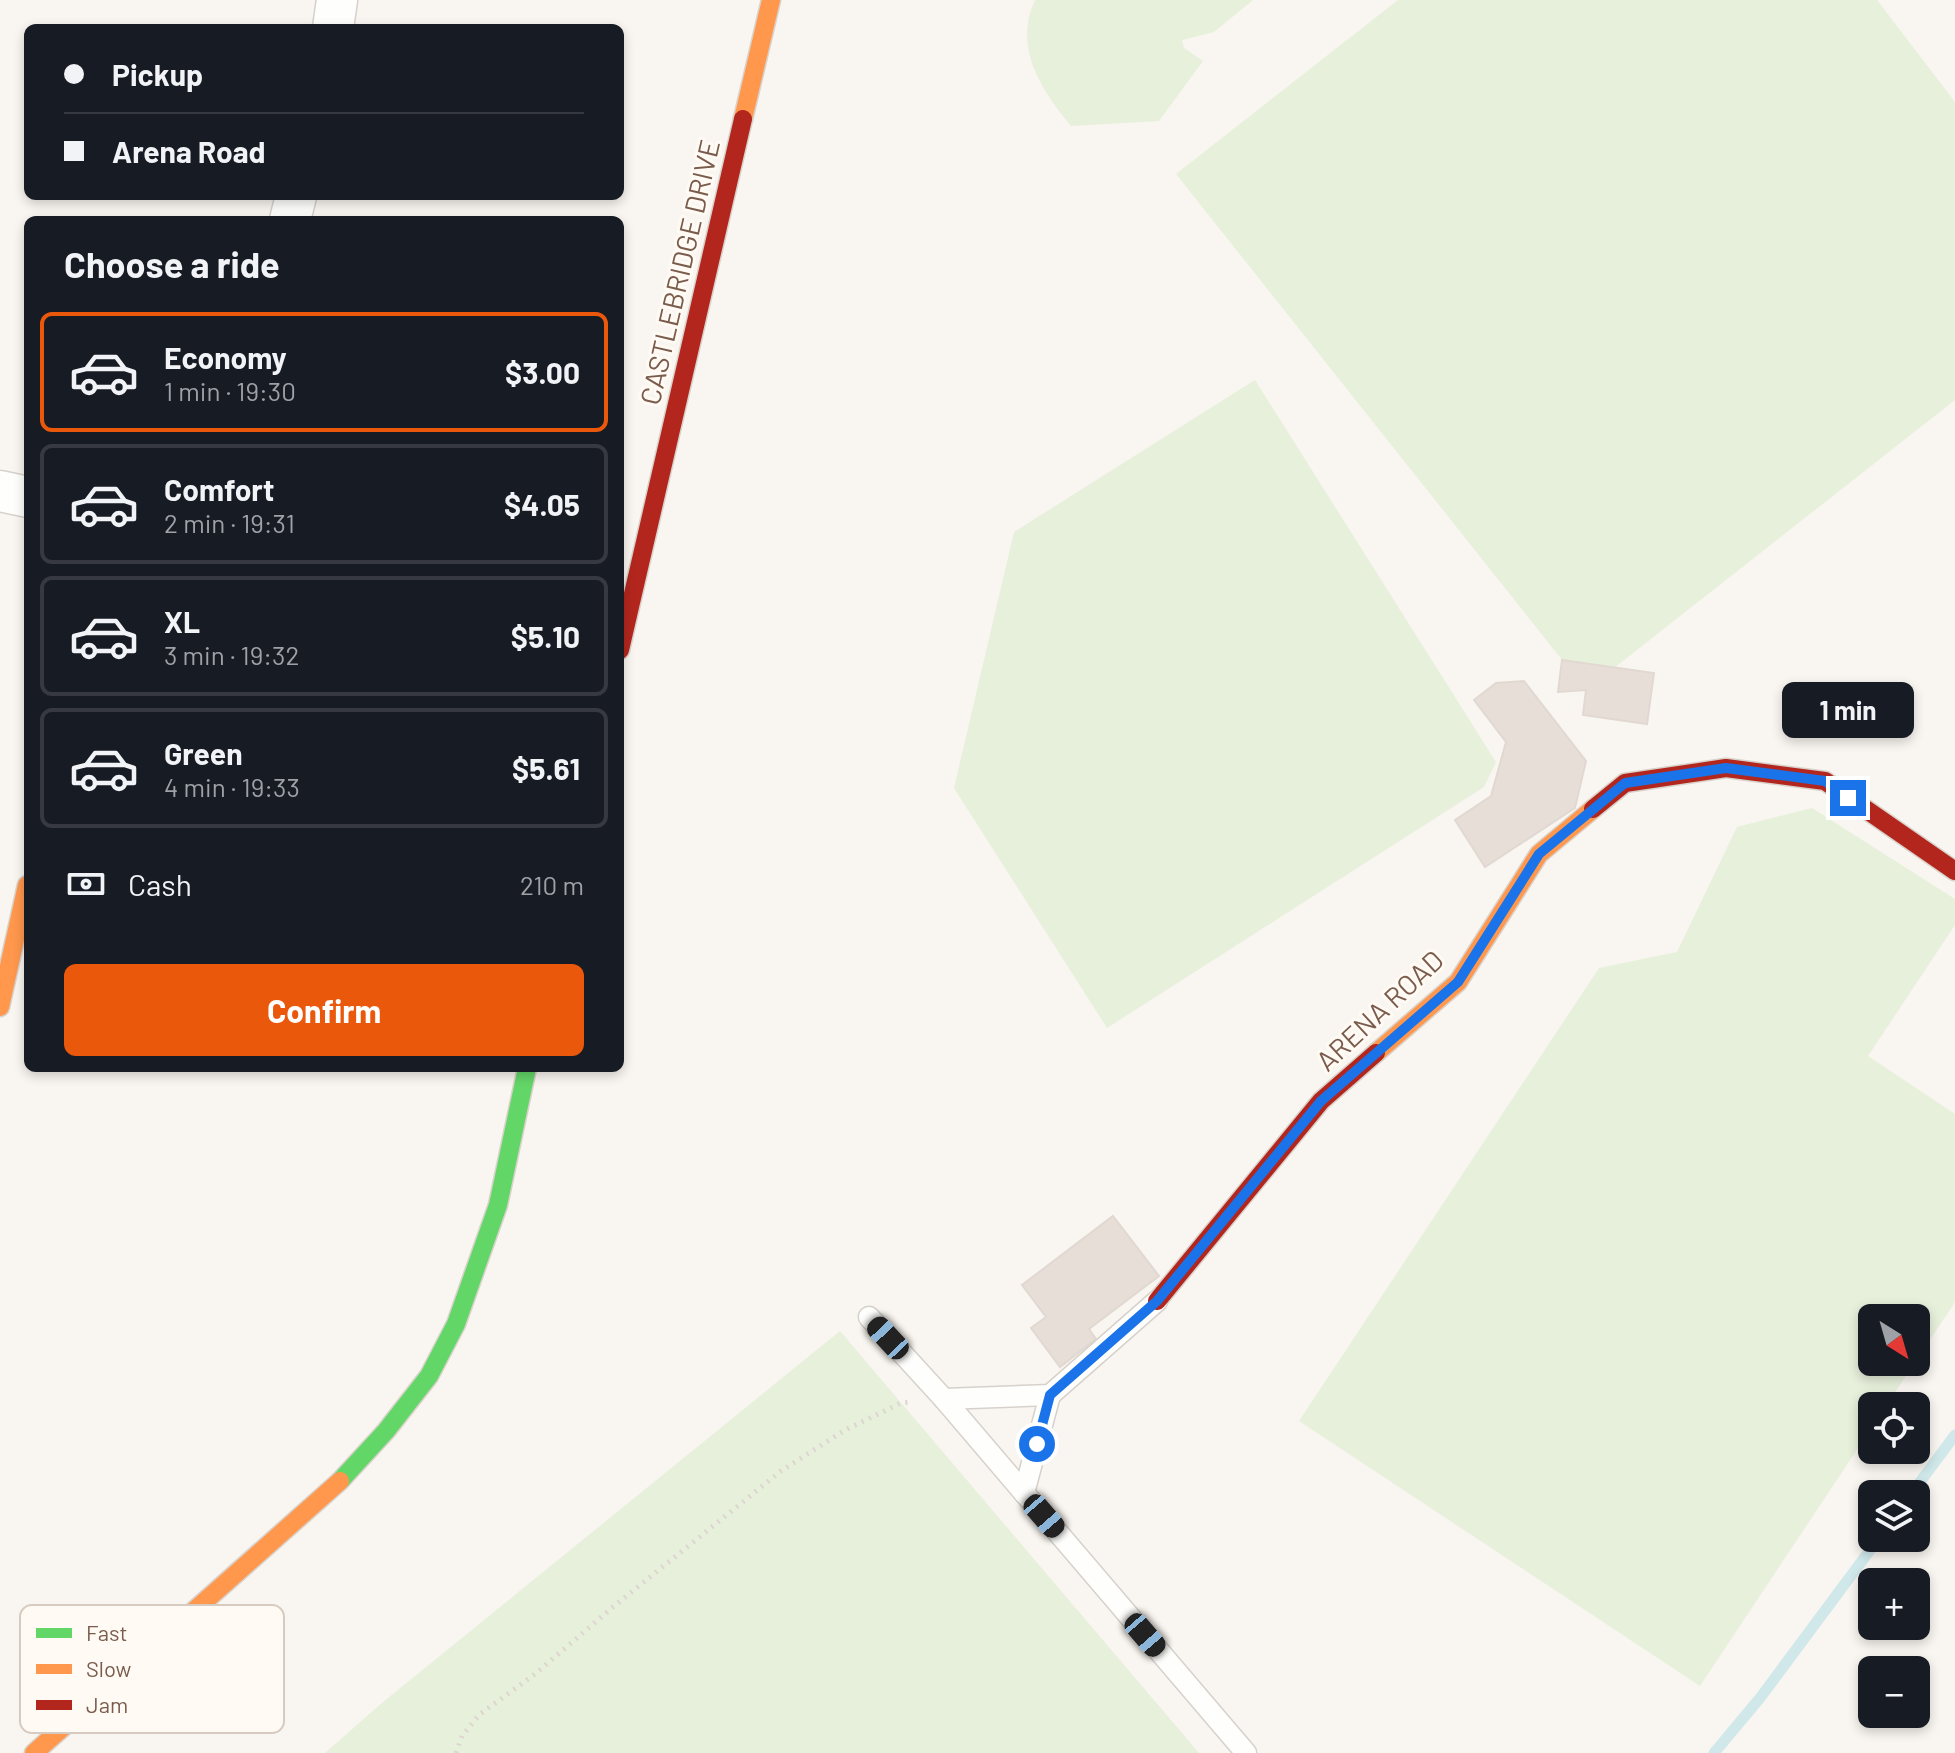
<!DOCTYPE html>
<meta charset="utf-8">
<style>
body{margin:0;font-family:Barlow,sans-serif;background:#242831;color:#f1f3f6;height:100vh;display:flex;flex-direction:column;font-size:30px;white-space:nowrap}
*{box-sizing:border-box;margin:0}
p{font-size:26px;color:#9ea1a6}
.icon{flex:none;width:44px;height:44px;fill:none;stroke:currentColor;stroke-width:2;stroke-linecap:round;stroke-linejoin:round}
.map{position:relative;flex:1;overflow:hidden}
.drawer{position:absolute;left:24px;top:216px;width:600px;height:856px;display:flex;flex-direction:column;background:#171b24;border-radius:12px;box-shadow:0 4px 12px #0003}
.drawer>*{flex:none}
.banner{position:absolute;left:24px;top:24px;width:600px;height:176px;border-radius:12px;box-shadow:0 4px 12px #0003;display:grid;align-content:center;height:176px;padding:0 40px;background:#171b24}
.needle{width:52px;rotate:143deg}
.fabs{position:absolute;left:1858px;top:1304px;display:grid;gap:16px}
.fabs a{display:grid;place-items:center;width:72px;height:72px;border-radius:12px;background:#171b24;box-shadow:0 4px 12px #0003;font-size:40px}
.end{position:absolute;width:36px;height:36px;margin:-18px;border:10px solid #1a73e8;background:#fff;box-shadow:0 0 0 4px #fff}
.from{border-radius:50%}
.bubble{position:absolute;height:56px;border-radius:12px;background:#171b24;box-shadow:0 4px 12px #0003;font-size:26px;font-weight:700;line-height:56px;text-align:center}
.car{position:absolute;width:24px;height:48px;margin:-24px -12px;border-radius:10px;box-shadow:0 0 6px 2px #0007;background:linear-gradient(#222 24%,#8ab4d8 0 40%,#222 0 76%,#8ab4d8 0 86%,#222 0)}
.banner b{display:flex;align-items:center;gap:28px;height:76px;font-size:30px}
.banner b+b{border-top:2px solid #363941}
.banner i{width:20px;height:20px;background:#f1f3f6}
ul{padding:0;list-style:none}
li{display:flex;align-items:center;gap:24px;height:120px;margin:0 16px 12px;padding:0 24px;border:4px solid #363941;border-radius:12px}
li div{flex:1}
li b{display:block;font-size:30px}
li em{font-style:normal;font-weight:700}
li.active{border-color:#ea580c}
li>.icon{width:72px;height:72px;stroke-width:1.5}
h2{padding:0 40px;font-size:36px;line-height:96px}
.pay{display:flex;align-items:center;gap:20px;height:88px;padding:0 40px;font-size:30px}
.pay p{margin-inline-start:auto}
.action{display:flex;gap:16px;margin-top:auto;padding:16px 40px}
.action a{flex:1;height:92px;border-radius:12px;background:#ea580c;color:#fff;font-size:32px;font-weight:700;line-height:92px;text-align:center}
.map>svg:first-child{display:block}
</style>
<div class="map">
<svg width="1955" height="1753" viewBox="0 0 1955 1753">
<rect width="100%" height="100%" fill="#f9f5f0"/>
<g fill="#e7f0db">
<path d="M1035,0H1253L1214,32L1182,40L1184,48L1203,61L1159,121L1071,126C1041,89 1013,48 1035,0Z"/>
<polygon points="1398,0 1877,0 1955,102 1955,400 1586,690 1176,174"/>
<polygon points="1255,380 1496,762 1484,787 1107,1028 954,788 1014,532"/>
<polygon points="1812,808 1955,899 1955,925 1868,1056 1955,1114 1955,1302 1916,1361 1916,1318 1872,1318 1872,1362 1915,1362 1886,1406 1872,1406 1872,1427 1700,1686 1299,1421 1599,968 1677,952 1737,827"/>
<polygon points="840,1331 1199,1753 325,1753 383,1702"/>
</g>
<g fill="none" stroke-linecap="round" stroke-linejoin="round">
<g stroke="#d0e8ea" stroke-width="11">
<polyline points="1911,1494 1955,1435"/>
<polyline points="1714,1753 1760,1698 1879,1538"/>
</g>
</g>
<g fill="#e6ded7" stroke="#e2d8d2" stroke-width="2">
<polygon points="1562,660 1654,673 1647,724 1583,715 1586,690 1558,692"/>
<polygon points="1524,681 1586,761 1575,808 1485,867 1455,820 1491,796 1506,742 1474,700 1496,683"/>
<polygon points="1113,1216 1159,1276 1089,1329 1096,1339 1060,1367 1031,1328 1046,1317 1022,1285"/>
</g>
<g fill="none" stroke-linecap="round" stroke-linejoin="round">
<g stroke="#d7d1cb" stroke-width="23">
<g id="lane">
<polyline points="869,1317 944,1399 1246,1753"/>
<polyline points="944,1399 1050,1395 1157,1301"/>
<polyline points="1024,1493 1050,1395"/>
</g>
</g>
<g stroke="#d7d1cb" stroke-width="43">
<g id="street">
<polyline points="333,28 337,0"/>
<polyline points="290,220 296,196"/>
<polyline points="0,491 28,497"/>
</g>
</g>
<g stroke="#d9d2cb" stroke-width="21">
<polyline id="fast" points="340,1481 386,1431 429,1376 456,1324 498,1205 527,1068"/>
</g>
<g stroke="#d9d2cb" stroke-width="21">
<g id="slow">
<polyline points="743,119 771,0"/>
<polyline points="0,1007 27,885"/>
<polyline points="1376,1053 1458,982 1539,854 1593,809"/>
<polyline points="34,1753 340,1481"/>
</g>
</g>
<g stroke="#d9d2cb" stroke-width="21">
<g id="jam">
<polyline points="620,650 743,119"/>
<polyline points="1593,809 1625,783 1726,768 1825,781 1955,871"/>
<polyline points="1157,1301 1321,1101 1376,1053"/>
</g>
</g>
<polyline stroke="#dcd5d0" stroke-width="5" stroke-dasharray="2 6" stroke-linecap="butt" points="456,1753 462,1736 479,1715 535,1674 613,1607 781,1471 845,1430 901,1403 911,1402"/>
<use href="#lane" stroke="#fefefd" stroke-width="20"/>
<use href="#street" stroke="#fefefd" stroke-width="40"/>
<use href="#fast" stroke="#63d668" stroke-width="18"/>
<use href="#slow" stroke="#ff974d" stroke-width="18"/>
<use href="#jam" stroke="#b3261e" stroke-width="18"/>
</g>
<g fill="none" stroke-linecap="round" stroke-linejoin="round">
<polyline stroke="#1a73e8" stroke-width="10" points="1037,1444 1050,1395 1157,1301 1321,1101 1458,982 1539,854 1625,783 1726,768 1825,781 1848,798"/>
</g>
<g text-anchor="middle" dominant-baseline="central" stroke-width="6" stroke-linejoin="round" paint-order="stroke">
<g font-size="28" fill="#7a5c4d" stroke="#fffaf3">
<text transform="translate(679 272) rotate(-77)">CASTLEBRIDGE DRIVE</text>
<text transform="translate(1379 1010) rotate(-43)">ARENA ROAD</text>
</g>
</g>
<rect x="20" y="1605" width="264" height="128" rx="12" fill="#fffaf3" stroke="#d7cbc1" stroke-width="2"/>
<rect x="36" y="1628" width="36" height="10" fill="#63d668"/>
<rect x="36" y="1664" width="36" height="10" fill="#ff974d"/>
<rect x="36" y="1700" width="36" height="10" fill="#b3261e"/>
<g font-size="22" fill="#7a5c4d">
<text x="86" y="1641">Fast</text>
<text x="86" y="1677">Slow</text>
<text x="86" y="1713">Jam</text>
</g>
</svg>
<div class="fabs">
<a><svg class="needle" viewBox="-14 -14 28 28"><path d="M0-13l5 13h-10z" fill="#e53935"/><path d="M0 13l5-13h-10z" fill="#9ea1a6"/></svg></a>
<a><svg class="icon" aria-label="locate" viewBox="0 0 24 24"><circle cx="12" cy="12" r="6"/><path d="M12 2v4M12 18v4M2 12h4M18 12h4"/></svg></a>
<a><svg class="icon" aria-label="layers" viewBox="0 0 24 24"><path d="M12 4l9 5-9 5-9-5zM3 14l9 5 9-5"/></svg></a>
<a>+</a>
<a>−</a>
</div>
<i class="end from" style="left:1037px;top:1444px"></i>
<i class="end" style="left:1848px;top:798px"></i>
<div class="bubble" style="left:1782px;top:682px;width:132px">1 min</div>
<i class="car" style="left:888px;top:1338px;rotate:317deg"></i>
<i class="car" style="left:1044px;top:1516px;rotate:139deg"></i>
<i class="car" style="left:1145px;top:1635px;rotate:139deg"></i>
<div class="banner">
<b><i class="from"></i>Pickup</b>
<b><i></i>Arena Road</b>
</div>
<section class="drawer">
<h2>Choose a ride</h2>
<ul>
<li class="active"><svg class="icon" aria-label="car" viewBox="0 0 24 24"><path d="M5 17H2v-5l4-1 3-4h7l3 4 3 1v5h-3M9 17h6M6 11h13"/><circle cx="7" cy="17" r="2"/><circle cx="17" cy="17" r="2"/></svg><div><b>Economy</b><p>1 min · 19:30</p></div><em>$3.00</em></li>
<li><svg class="icon" aria-label="car" viewBox="0 0 24 24"><path d="M5 17H2v-5l4-1 3-4h7l3 4 3 1v5h-3M9 17h6M6 11h13"/><circle cx="7" cy="17" r="2"/><circle cx="17" cy="17" r="2"/></svg><div><b>Comfort</b><p>2 min · 19:31</p></div><em>$4.05</em></li>
<li><svg class="icon" aria-label="car" viewBox="0 0 24 24"><path d="M5 17H2v-5l4-1 3-4h7l3 4 3 1v5h-3M9 17h6M6 11h13"/><circle cx="7" cy="17" r="2"/><circle cx="17" cy="17" r="2"/></svg><div><b>XL</b><p>3 min · 19:32</p></div><em>$5.10</em></li>
<li><svg class="icon" aria-label="car" viewBox="0 0 24 24"><path d="M5 17H2v-5l4-1 3-4h7l3 4 3 1v5h-3M9 17h6M6 11h13"/><circle cx="7" cy="17" r="2"/><circle cx="17" cy="17" r="2"/></svg><div><b>Green</b><p>4 min · 19:33</p></div><em>$5.61</em></li>
</ul>
<div class="pay"><svg class="icon" aria-label="cash" viewBox="0 0 24 24"><path d="M3 7h18v10H3z"/><circle cx="12" cy="12" r="2"/></svg>Cash<p>210 m</p></div>
<div class="action"><a>Confirm</a></div>
</section>
</div>
